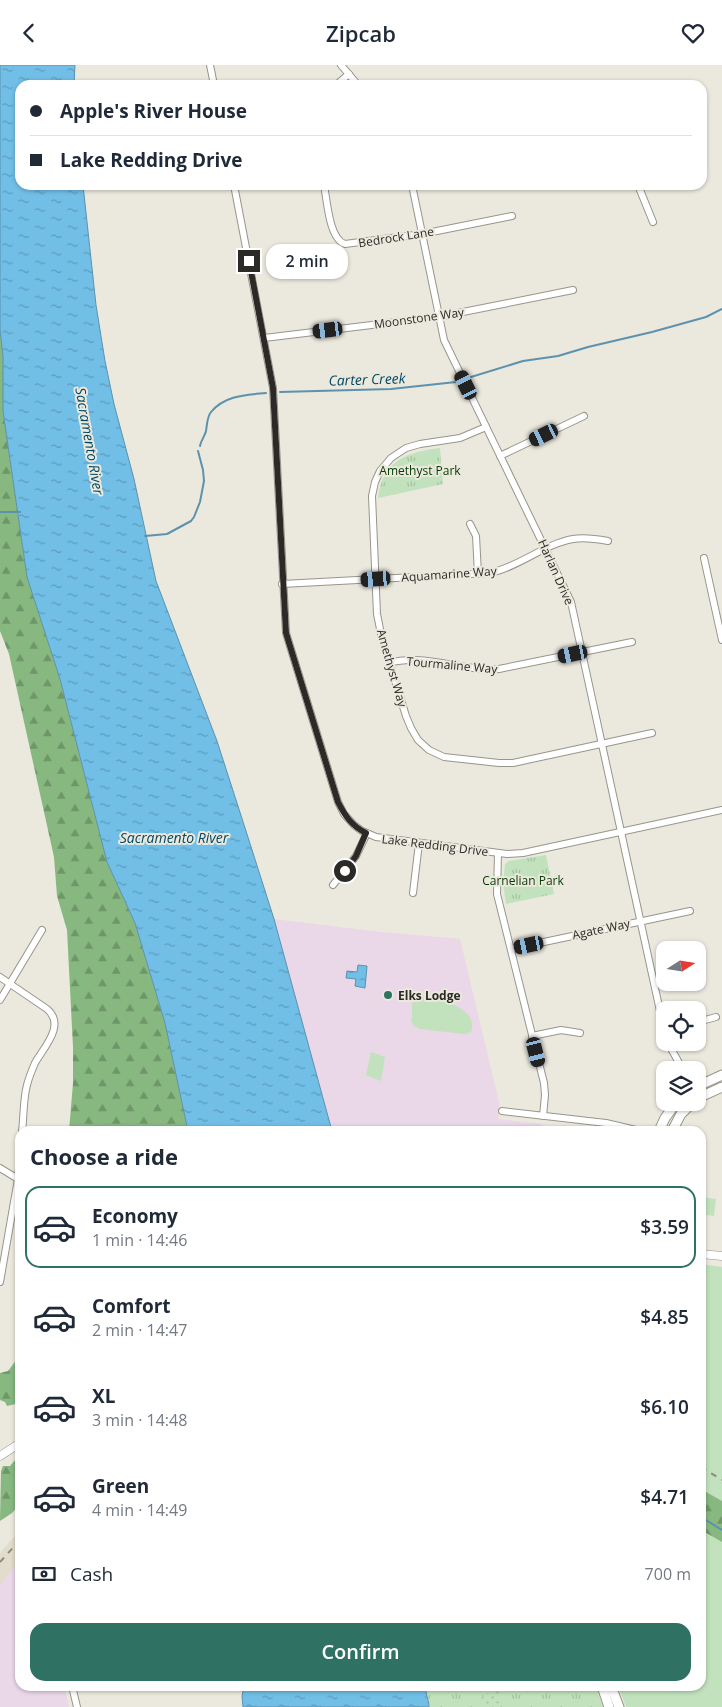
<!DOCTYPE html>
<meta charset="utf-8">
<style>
body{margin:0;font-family:"Open Sans",sans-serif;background:#f6f6f7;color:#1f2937;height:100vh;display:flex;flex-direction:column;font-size:19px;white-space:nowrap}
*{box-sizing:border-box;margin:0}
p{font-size:16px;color:#747a83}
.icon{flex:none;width:28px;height:28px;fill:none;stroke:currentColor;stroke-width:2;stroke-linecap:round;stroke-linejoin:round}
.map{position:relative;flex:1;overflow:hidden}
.panel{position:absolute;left:15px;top:1061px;width:691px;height:565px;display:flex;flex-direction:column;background:#fff;border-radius:15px;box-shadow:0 1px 4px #0004}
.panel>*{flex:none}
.banner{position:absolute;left:15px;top:15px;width:692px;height:110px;border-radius:15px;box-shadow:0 1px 4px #0004;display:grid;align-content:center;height:110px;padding:0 15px;background:#fff}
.needle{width:32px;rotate:78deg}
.tools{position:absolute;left:656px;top:876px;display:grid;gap:10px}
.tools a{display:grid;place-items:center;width:50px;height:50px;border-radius:10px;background:#fff;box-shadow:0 1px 4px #0004;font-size:25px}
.end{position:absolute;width:22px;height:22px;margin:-11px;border:6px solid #2b2a26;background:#fff;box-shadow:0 0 0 2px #fff}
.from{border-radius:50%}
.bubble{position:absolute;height:35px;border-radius:15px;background:#fff;box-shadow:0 1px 4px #0004;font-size:16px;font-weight:600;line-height:35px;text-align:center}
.car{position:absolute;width:15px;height:30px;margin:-15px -8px;border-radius:6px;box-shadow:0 0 4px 1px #0007;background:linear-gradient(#222 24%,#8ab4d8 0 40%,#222 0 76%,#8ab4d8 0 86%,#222 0)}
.banner b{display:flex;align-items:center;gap:18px;height:48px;font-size:19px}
.banner b+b{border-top:1px solid #e0e1e3}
.banner i{width:12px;height:12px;background:#1f2937}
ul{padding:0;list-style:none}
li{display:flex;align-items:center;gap:15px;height:82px;margin:0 10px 8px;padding:0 5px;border:2px solid transparent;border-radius:15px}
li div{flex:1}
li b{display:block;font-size:19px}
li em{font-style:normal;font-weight:600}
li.on{border-color:#2f7263}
li>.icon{width:45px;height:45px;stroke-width:1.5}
h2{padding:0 15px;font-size:22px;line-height:60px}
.pay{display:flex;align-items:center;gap:12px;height:55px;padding:0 15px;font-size:19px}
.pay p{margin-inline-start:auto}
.button{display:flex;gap:10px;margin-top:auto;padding:10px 15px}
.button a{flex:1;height:58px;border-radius:15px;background:#2f7263;color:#fff;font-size:20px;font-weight:600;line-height:58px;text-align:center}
header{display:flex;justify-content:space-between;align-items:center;height:65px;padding:0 15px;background:#fff;font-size:22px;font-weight:600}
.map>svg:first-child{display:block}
</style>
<header><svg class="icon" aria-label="back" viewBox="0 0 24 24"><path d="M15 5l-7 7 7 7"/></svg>Zipcab<svg class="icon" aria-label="heart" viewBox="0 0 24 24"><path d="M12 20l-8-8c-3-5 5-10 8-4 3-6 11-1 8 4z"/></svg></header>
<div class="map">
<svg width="722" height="1642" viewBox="0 0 722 1642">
<defs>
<pattern id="forest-firs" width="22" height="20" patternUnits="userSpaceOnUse" patternTransform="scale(1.25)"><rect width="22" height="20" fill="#86b880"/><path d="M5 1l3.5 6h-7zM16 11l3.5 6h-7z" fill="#6e9669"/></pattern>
<pattern id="park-tufts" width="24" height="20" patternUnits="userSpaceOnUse" patternTransform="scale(1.25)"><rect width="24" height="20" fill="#c1e2bc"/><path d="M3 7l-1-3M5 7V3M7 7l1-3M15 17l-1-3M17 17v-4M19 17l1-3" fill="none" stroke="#a6c2a1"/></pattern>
<pattern id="garden-dots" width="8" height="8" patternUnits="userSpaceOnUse" patternTransform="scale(1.25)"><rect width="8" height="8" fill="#c1e2bc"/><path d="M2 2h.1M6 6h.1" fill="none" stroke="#a6c2a1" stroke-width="1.8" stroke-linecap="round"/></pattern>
<pattern id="water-ripples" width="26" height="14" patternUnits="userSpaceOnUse" patternTransform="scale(1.25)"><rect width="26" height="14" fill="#71bee7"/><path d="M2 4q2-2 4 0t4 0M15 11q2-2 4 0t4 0" fill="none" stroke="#5d9bbb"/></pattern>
</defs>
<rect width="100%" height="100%" fill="#ebe8dd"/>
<g fill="#ead7e8">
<polygon points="274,854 381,867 460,874 499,1037 498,1054 542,1059 541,1066 332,1066"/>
<polygon points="20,1496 20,1621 64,1621 69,1642 0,1642 0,1519"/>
</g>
<polygon fill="#e1dccb" points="20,1465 20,1496 0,1519 0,1488"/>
<g fill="#c1e2bc">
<path d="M424,931C439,934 473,941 472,962C472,967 469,969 464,969L420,964L414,961L410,954H412V938L418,933Z"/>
<polygon points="371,987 385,992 381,1016 366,1010"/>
<polygon points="701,1132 716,1134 714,1151 701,1149"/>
<polygon points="701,1199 722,1202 722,1436 701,1424"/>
<polygon points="701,1465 722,1477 722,1642 626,1642 618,1621 701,1621"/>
</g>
<g fill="url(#forest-firs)">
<polygon points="0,264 3,292 3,346 27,512 60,614 107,797 135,858 165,958 188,1066 69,1066 73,1018 73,982 67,865 57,831 54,792 9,589 0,566"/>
<polygon points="20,1290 20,1338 7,1341 5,1337 0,1335 0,1308 8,1306"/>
<polygon points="16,1394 20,1394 20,1428 17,1432 20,1434 20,1439 12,1448 0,1456 1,1406 3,1401 10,1401"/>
<polygon points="701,1424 722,1436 722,1477 701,1465"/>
</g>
<g fill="url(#park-tufts)">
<path d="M440,383L443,419L378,433C382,395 408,387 440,383Z"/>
<polygon points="546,790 554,829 506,839 503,819 505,799 509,796"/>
<path d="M426,1621H596L603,1642H429C429,1635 425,1629 426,1621Z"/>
</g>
<polygon fill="url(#garden-dots)" points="498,1625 501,1638 493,1639 493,1642 484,1642 483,1636 480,1634 487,1628"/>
<g fill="url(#water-ripples)" stroke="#5c92ad">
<polygon points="0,0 75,0 74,20 20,20 20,120 83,120 96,240 105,296 114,339 134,414 156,516 217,676 246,766 274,854 332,1066 188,1066 165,958 135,858 107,797 60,614 27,512 3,346 3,292 0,264"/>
<polygon points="358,900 367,901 365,923 355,921 356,914 346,913 347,906 357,907"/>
<path d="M244,1621H426C425,1629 429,1635 429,1642H243L242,1631Z"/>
</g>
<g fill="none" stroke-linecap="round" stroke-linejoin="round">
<g stroke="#5c92ad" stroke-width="2">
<polyline points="471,312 523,296 558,291 588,282 652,267 706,252 722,244"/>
<polyline points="280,327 391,324 456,317"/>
<path d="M200,381C201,375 205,371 206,366C207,360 207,352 211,347C225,330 246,330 266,328"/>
<polyline points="0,447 20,447"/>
<polyline points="145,471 167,469 191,456 194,452 200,437 204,416 203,405 198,386"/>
<polyline points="701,1452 722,1465"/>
</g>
<g stroke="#98958b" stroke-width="8">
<g id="minor">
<polyline points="210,0 214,20"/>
<polyline points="341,0 358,20"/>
<polyline points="336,20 349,9"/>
<polyline points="234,120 273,323 286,568 338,737 344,749 354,760 362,766 376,772 507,789 523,788 722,745"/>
<path d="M324,120C327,135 329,174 345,179L422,169L512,151"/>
<polyline points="412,120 444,275 571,537 665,969"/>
<polyline points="638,120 653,157"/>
<polyline points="264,273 438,252 573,225"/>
<polyline points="486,362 460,373 420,379 406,383 391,393 380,406 375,417 372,431 377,549 382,574 406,651 411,663 418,675 429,685 444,692 499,698 513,698 652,668"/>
<polyline points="500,391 584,351"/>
<polyline points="470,459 476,471 478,509"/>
<polyline points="704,493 722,575"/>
<path d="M282,519L490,508C519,502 544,479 573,474C585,472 597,474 608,476"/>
<path d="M389,598C425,588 463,607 499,604L632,577"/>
<polyline points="498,788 497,829 544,1018 545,1030 543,1051"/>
<polyline points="333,820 356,791 367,768"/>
<polyline points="413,828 419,778"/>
<polyline points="511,884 690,846"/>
<path d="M0,912L47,944C66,960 44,982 35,998C32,1005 29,1012 27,1020C23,1035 24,1051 22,1066"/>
<polyline points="0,935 42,865"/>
<polyline points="698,957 716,952"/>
<polyline points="532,971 561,965 580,968"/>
<polyline points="668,978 683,1005"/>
<polyline points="502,1046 606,1058 640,1066"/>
<polyline points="0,1103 18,1114"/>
<polyline points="0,1217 18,1114 20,1094"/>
<polyline points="72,1621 77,1642"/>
</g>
</g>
<g stroke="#98958b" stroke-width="9">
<g id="tertiary">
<polyline points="701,1189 722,1191"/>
<polyline points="0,1391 20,1378"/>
</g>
</g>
<g stroke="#98958b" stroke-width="11">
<g id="secondary">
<polyline points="698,1021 722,1010"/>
<polyline points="698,1033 722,1022"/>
<polyline points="659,1066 665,1053 676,1038"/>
<polyline points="672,1066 681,1049 692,1038"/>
<polyline points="602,1621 609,1642"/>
<polyline points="611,1621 619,1642"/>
</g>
</g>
<use href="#minor" stroke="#fff" stroke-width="6"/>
<use href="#tertiary" stroke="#fff" stroke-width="8"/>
<use href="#secondary" stroke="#fff" stroke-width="9"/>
<g stroke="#8c8a83" stroke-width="2" stroke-dasharray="6 6" stroke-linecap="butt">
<polyline points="701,1402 722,1415"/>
<polyline points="0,1497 20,1475"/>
</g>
</g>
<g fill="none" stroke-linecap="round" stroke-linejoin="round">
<path stroke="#2b2a26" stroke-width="6" d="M249,196L273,323L286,568L338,737C345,751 352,761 366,768L356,791L345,806"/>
</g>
<circle fill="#2f7263" stroke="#ebe8dd" stroke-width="2" cx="388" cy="930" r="5"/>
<g text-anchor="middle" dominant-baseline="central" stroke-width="4" stroke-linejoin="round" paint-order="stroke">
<g font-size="12" fill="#2b2a26" stroke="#ebe8dd">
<text transform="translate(396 172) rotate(-9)">Bedrock Lane</text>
<text transform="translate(419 253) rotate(-8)">Moonstone Way</text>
<text transform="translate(556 507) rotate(66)">Harlan Drive</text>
<text transform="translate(449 509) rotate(-4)">Aquamarine Way</text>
<text transform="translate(452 600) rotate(5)">Tourmaline Way</text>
<text transform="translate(392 603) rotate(74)">Amethyst Way</text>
<text transform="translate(435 780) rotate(7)">Lake Redding Drive</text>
<text transform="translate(601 864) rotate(-12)">Agate Way</text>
</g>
<g font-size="12" fill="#053a01" stroke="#ebe8dd">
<text x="420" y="405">Amethyst Park</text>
<text x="523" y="815">Carnelian Park</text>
</g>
<g font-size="12" font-weight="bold" fill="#2b2a26" stroke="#ebe8dd" text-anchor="start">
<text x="398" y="930">Elks Lodge</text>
</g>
<g font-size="14" font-style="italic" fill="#024762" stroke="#ebe8dd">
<text transform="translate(367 314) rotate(-2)">Carter Creek</text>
<text transform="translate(90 376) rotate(80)">Sacramento River</text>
<text x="174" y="772">Sacramento River</text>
</g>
</g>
</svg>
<div class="tools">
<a><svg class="needle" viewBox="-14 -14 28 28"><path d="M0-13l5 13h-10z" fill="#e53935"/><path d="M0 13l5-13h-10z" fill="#747a83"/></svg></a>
<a><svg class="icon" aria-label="locate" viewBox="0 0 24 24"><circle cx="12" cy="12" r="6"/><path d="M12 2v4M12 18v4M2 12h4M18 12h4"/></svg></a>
<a><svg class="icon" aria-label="layers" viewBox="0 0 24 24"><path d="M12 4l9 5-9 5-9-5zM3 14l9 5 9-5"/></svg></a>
</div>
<i class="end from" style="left:345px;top:806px"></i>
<i class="end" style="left:249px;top:196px"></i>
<div class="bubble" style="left:266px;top:179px;width:82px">2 min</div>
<i class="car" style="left:328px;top:265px;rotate:263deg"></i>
<i class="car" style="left:466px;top:320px;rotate:334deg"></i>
<i class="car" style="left:544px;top:370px;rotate:244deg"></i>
<i class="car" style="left:376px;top:514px;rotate:266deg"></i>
<i class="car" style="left:573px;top:589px;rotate:258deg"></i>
<i class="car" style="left:529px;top:880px;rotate:258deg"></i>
<i class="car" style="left:536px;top:987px;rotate:166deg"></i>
<div class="banner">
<b><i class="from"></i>Apple's River House</b>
<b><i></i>Lake Redding Drive</b>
</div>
<section class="panel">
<h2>Choose a ride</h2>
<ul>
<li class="on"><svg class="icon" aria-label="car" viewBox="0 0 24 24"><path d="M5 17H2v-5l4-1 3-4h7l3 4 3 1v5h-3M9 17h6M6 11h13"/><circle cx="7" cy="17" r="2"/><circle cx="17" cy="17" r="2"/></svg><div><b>Economy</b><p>1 min · 14:46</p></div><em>$3.59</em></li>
<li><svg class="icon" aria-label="car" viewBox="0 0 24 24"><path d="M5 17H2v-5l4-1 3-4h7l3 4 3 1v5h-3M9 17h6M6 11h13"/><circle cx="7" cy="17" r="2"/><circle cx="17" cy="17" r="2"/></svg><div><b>Comfort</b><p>2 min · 14:47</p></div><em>$4.85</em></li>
<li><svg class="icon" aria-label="car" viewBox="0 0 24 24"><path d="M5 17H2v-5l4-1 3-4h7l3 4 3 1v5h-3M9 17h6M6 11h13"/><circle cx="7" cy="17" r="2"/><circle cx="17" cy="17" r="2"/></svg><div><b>XL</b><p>3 min · 14:48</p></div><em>$6.10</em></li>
<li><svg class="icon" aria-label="car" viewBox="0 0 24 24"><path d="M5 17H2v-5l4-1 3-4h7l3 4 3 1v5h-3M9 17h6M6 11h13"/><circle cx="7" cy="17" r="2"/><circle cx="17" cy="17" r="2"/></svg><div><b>Green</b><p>4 min · 14:49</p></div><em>$4.71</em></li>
</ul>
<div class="pay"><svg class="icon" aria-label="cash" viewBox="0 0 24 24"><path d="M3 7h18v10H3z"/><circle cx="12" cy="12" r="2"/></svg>Cash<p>700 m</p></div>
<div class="button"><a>Confirm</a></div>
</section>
</div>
